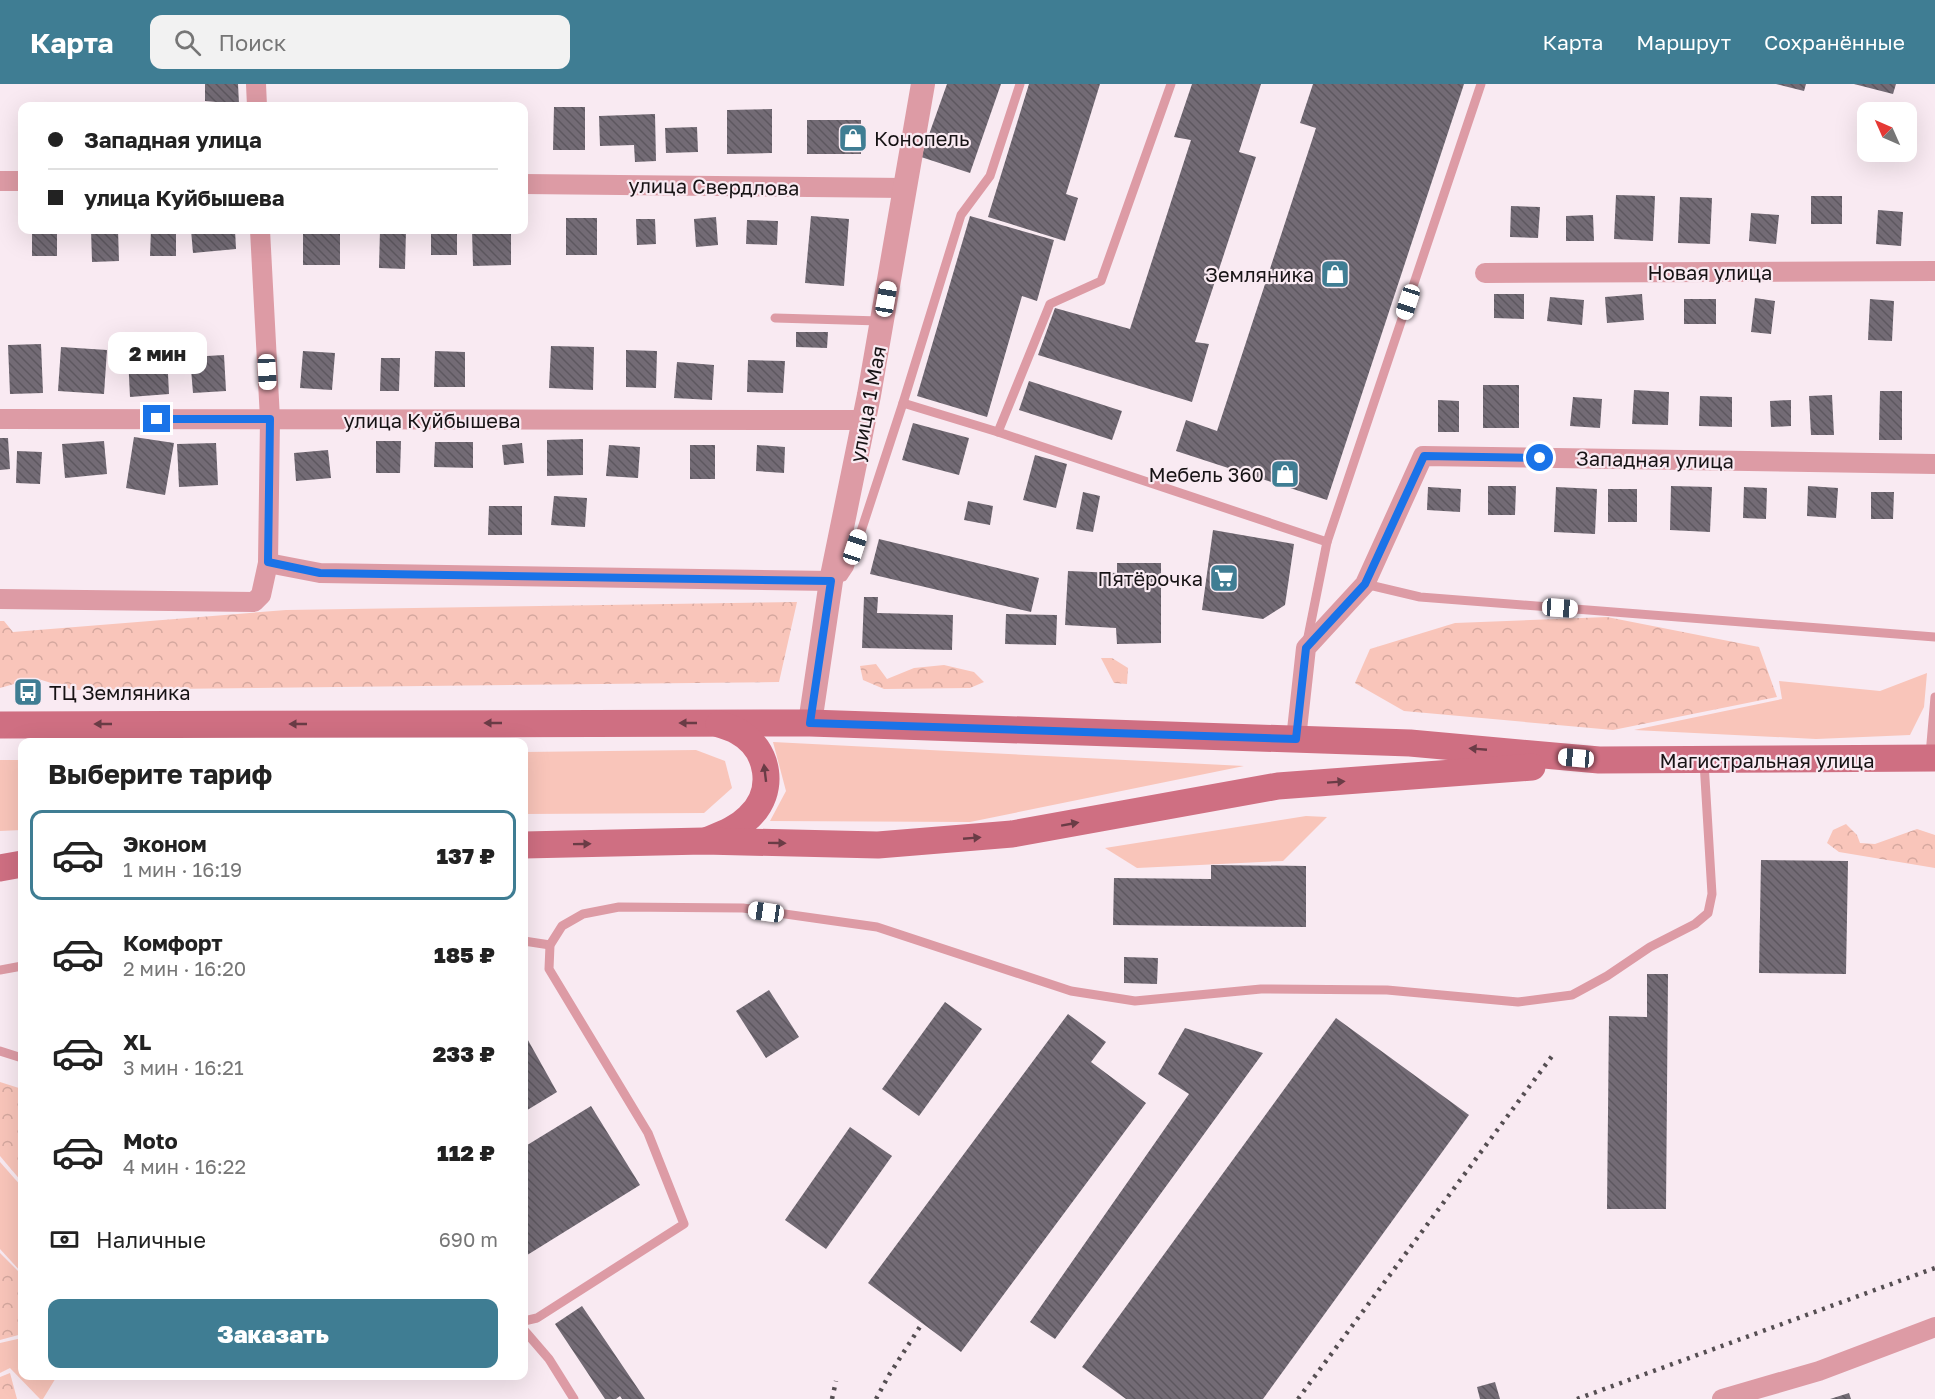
<!DOCTYPE html>
<html lang="ru">
<meta charset="utf-8">
<style>
body{margin:0;font-family:"Golos Text",sans-serif;background:#f2f2f2;color:#222;height:100vh;display:flex;flex-direction:column;font-size:22px;white-space:nowrap}
*{box-sizing:border-box;margin:0}
p{font-size:20px;color:#767676}
.icon{flex:none;width:33px;height:33px;fill:none;stroke:currentColor;stroke-width:2;stroke-linecap:round;stroke-linejoin:round}
.map{position:relative;flex:1;overflow:hidden}
.drawer{position:absolute;left:18px;top:654px;width:510px;height:642px;display:flex;flex-direction:column;background:#fff;border-radius:12px;box-shadow:0 6px 24px #0002}
.drawer>*{flex:none}
.hud{position:absolute;left:18px;top:18px;width:510px;height:132px;border-radius:12px;box-shadow:0 6px 24px #0002;display:grid;align-content:center;height:132px;padding:0 30px;background:#fff}
.needle{width:39px;rotate:315deg}
.tools{position:absolute;left:1857px;top:18px;display:grid;gap:12px}
.tools a{display:grid;place-items:center;width:60px;height:60px;border-radius:12px;background:#fff;box-shadow:0 6px 24px #0002;font-size:30px}
.end{position:absolute;width:27px;height:27px;margin:-14px;border:8px solid #1a73e8;background:#fff;box-shadow:0 0 0 3px #fff}
.from{border-radius:50%}
.bubble{position:absolute;height:42px;border-radius:12px;background:#fff;box-shadow:0 6px 24px #0002;font-size:20px;font-weight:800;line-height:42px;text-align:center}
.car{position:absolute;width:18px;height:36px;margin:-18px -9px;border-radius:8px;box-shadow:0 0 4px 2px #0007;background:linear-gradient(#fff 24%,#345 0 40%,#fff 0 76%,#345 0 86%,#fff 0)}
.hud b{display:flex;align-items:center;gap:21px;height:57px;font-size:22px}
.hud b+b{border-top:2px solid #e0e0e0}
.hud i{width:15px;height:15px;background:#222}
ul{padding:0;list-style:none}
li{display:flex;align-items:center;gap:18px;height:90px;margin:0 12px 9px;padding:0 18px;border:3px solid transparent;border-radius:12px}
li div{flex:1}
li b{display:block;font-size:22px}
li em{font-style:normal;font-weight:800}
li.active{border-color:#3f7d93}
li>.icon{width:54px;height:54px;stroke-width:1.5}
h2{padding:0 30px;font-size:27px;line-height:72px}
.pay{display:flex;align-items:center;gap:15px;height:66px;padding:0 30px;font-size:22px}
.pay p{margin-inline-start:auto}
.action{display:flex;gap:12px;margin-top:auto;padding:12px 30px}
.action a{flex:1;height:69px;border-radius:12px;background:#3f7d93;color:#fff;font-size:24px;font-weight:800;line-height:69px;text-align:center}
header{display:flex;align-items:center;gap:36px;box-sizing:border-box;height:84px;padding:0 30px;background:#3f7d93;color:#fff}
header strong{font-size:28px}
nav{display:flex;gap:33px;margin-inline-start:auto;font-size:21px}
.search{width:420px;height:54px;background:#f2f2f2;display:flex;align-items:center;gap:15px;box-sizing:border-box;padding:0 21px;border-radius:12px;color:#767676;font-size:22px}
.map>svg:first-child{display:block}
</style>
<header>
<strong>Карта</strong>
<div class="search"><svg class="icon" aria-label="search" viewBox="0 0 24 24"><circle cx="10" cy="10" r="6"/><path d="M15 15l6 6"/></svg>Поиск</div>
<nav><a>Карта</a><a>Маршрут</a><a>Сохранённые</a></nav>
</header>
<div class="map">
<svg width="1935" height="1315" viewBox="0 0 1935 1315">
<defs>
<pattern id="forest-crowns" width="20" height="18" patternUnits="userSpaceOnUse" patternTransform="scale(1.5)"><rect width="20" height="18" fill="#f9c5ba"/><path d="M2 6a3 3 0 1 1 6 0M12 15a3 3 0 1 1 6 0" fill="none" stroke="#d5a89f"/></pattern>
<pattern id="building-back-hatch" width="6" height="6" patternUnits="userSpaceOnUse" patternTransform="scale(1.5)"><rect width="6" height="6" fill="#736b75"/><path d="M-1 5l2 2M0 0l6 6M5-1l2 2" fill="none" stroke="#5d575f"/></pattern>
</defs>
<rect width="100%" height="100%" fill="#f9eaf2"/>
<g fill="#f9c5ba">
<polygon points="1927,589 1924,623 1910,651 1816,655 1634,646 1782,615 1779,597 1880,607"/>
<polygon points="773,658 1244,682 970,738 770,737 786,707"/>
<polygon points="696,666 725,677 732,704 704,729 524,730 524,668"/>
<polygon points="0,676 22,676 22,746 0,747"/>
<polygon points="1306,732 1327,733 1283,777 1137,784 1105,764"/>
<polygon points="0,1078 22,1103 22,1189 0,1165"/>
<polygon points="22,1254 22,1292 57,1292 43,1315 40,1315 10,1284 0,1289 0,1259"/>
</g>
<g fill="url(#forest-crowns)">
<polygon points="797,518 779,598 74,606 35,594 0,604 0,537 4,537 13,548 286,526"/>
<polygon points="1607,533 1759,563 1777,613 1613,646 1404,627 1355,599 1370,565 1455,539"/>
<polygon points="1101,574 1112,574 1128,584 1127,600 1114,599"/>
<polygon points="876,580 887,595 914,584 944,581 974,588 984,598 970,604 884,605 863,596 860,582"/>
<polygon points="1846,740 1857,751 1860,759 1875,760 1917,745 1935,751 1935,784 1839,768 1827,759 1833,746"/>
<polygon points="0,998 22,1005 22,1098 0,1072"/>
<polygon points="0,1169 19,1188 22,1195 22,1250 0,1256"/>
<polygon points="10,1289 17,1315 0,1315 0,1293"/>
</g>
<g fill="url(#building-back-hatch)">
<polygon points="205,0 238,0 239,20 205,17"/>
<polygon points="947,0 1001,0 970,89 921,73"/>
<polygon points="1029,0 1100,0 1066,110 1078,114 1065,157 988,133"/>
<polygon points="1192,0 1261,0 1239,68 1256,73 1195,258 1209,260 1192,318 1038,271 1055,224 1130,245 1191,56 1174,53"/>
<polygon points="1313,0 1464,0 1327,416 1176,367 1186,336 1217,347 1316,44 1300,39"/>
<polygon points="1776,0 1806,0 1804,7"/>
<polygon points="1854,0 1896,0 1893,10"/>
<polygon points="554,23 585,23 585,66 553,66"/>
<polygon points="772,25 772,69 727,70 727,26"/>
<polygon points="655,30 656,77 635,78 634,61 600,62 599,32"/>
<rect x="807" y="36" width="54" height="34"/>
<polygon points="697,43 698,68 666,69 665,44"/>
<polygon points="1616,111 1655,112 1653,157 1614,155"/>
<rect x="1811" y="112" width="31" height="28"/>
<polygon points="1680,113 1712,114 1710,160 1678,159"/>
<polygon points="1511,122 1540,123 1538,154 1510,153"/>
<polygon points="1878,126 1903,128 1901,162 1876,160"/>
<polygon points="1751,129 1779,131 1776,160 1749,157"/>
<polygon points="1593,131 1594,157 1566,157 1566,132"/>
<polygon points="811,132 849,135 844,202 805,199"/>
<polygon points="970,132 1054,156 1037,217 1022,212 987,333 917,312"/>
<polygon points="716,133 718,161 696,163 694,135"/>
<rect x="566" y="134" width="31" height="37"/>
<polygon points="636,135 655,135 656,160 637,161"/>
<polygon points="747,136 778,137 777,161 746,160"/>
<rect x="32" y="146" width="25" height="26"/>
<polygon points="91,146 118,146 119,177 92,178"/>
<polygon points="151,146 176,146 176,172 150,172"/>
<polygon points="191,146 235,146 236,165 193,169"/>
<rect x="303" y="146" width="37" height="35"/>
<polygon points="380,146 406,146 405,185 379,184"/>
<rect x="431" y="146" width="26" height="25"/>
<polygon points="472,146 511,146 511,181 473,182"/>
<polygon points="1494,210 1524,210 1524,235 1494,234"/>
<polygon points="1642,210 1644,236 1607,239 1605,213"/>
<polygon points="1550,213 1584,216 1582,241 1547,237"/>
<polygon points="1755,214 1775,217 1771,250 1751,248"/>
<rect x="1684" y="215" width="32" height="25"/>
<polygon points="1870,215 1894,217 1892,257 1868,256"/>
<polygon points="796,248 828,248 827,264 796,263"/>
<polygon points="166,250 169,310 130,313 127,252"/>
<polygon points="41,260 43,309 10,310 8,261"/>
<polygon points="551,262 594,263 593,306 549,304"/>
<polygon points="61,263 107,266 104,310 58,307"/>
<polygon points="626,266 657,267 656,304 626,303"/>
<polygon points="303,267 335,269 332,306 300,304"/>
<polygon points="435,267 465,268 465,303 434,303"/>
<polygon points="224,271 226,307 193,309 190,273"/>
<polygon points="381,274 400,274 399,307 380,307"/>
<polygon points="748,276 785,277 783,309 747,308"/>
<polygon points="677,278 714,281 712,316 674,314"/>
<polygon points="1029,297 1122,327 1112,356 1019,326"/>
<rect x="1483" y="301" width="36" height="43"/>
<polygon points="1634,306 1669,308 1668,341 1632,340"/>
<polygon points="1880,307 1902,307 1902,356 1879,356"/>
<polygon points="1832,311 1834,351 1811,351 1809,312"/>
<polygon points="1700,312 1732,313 1732,343 1699,342"/>
<polygon points="1573,313 1602,315 1600,344 1570,342"/>
<polygon points="1438,316 1459,317 1459,348 1438,348"/>
<polygon points="1791,316 1791,342 1771,343 1770,317"/>
<polygon points="913,339 969,354 959,391 902,376"/>
<polygon points="134,353 174,359 165,411 126,404"/>
<polygon points="0,354 8,354 10,385 0,386"/>
<polygon points="583,355 583,391 547,392 547,356"/>
<polygon points="104,357 107,390 65,394 62,360"/>
<polygon points="376,357 401,357 400,389 376,389"/>
<polygon points="435,358 473,358 473,384 434,383"/>
<polygon points="216,359 218,401 179,403 177,360"/>
<polygon points="522,359 524,379 504,381 502,361"/>
<polygon points="609,361 640,363 638,394 606,392"/>
<rect x="690" y="361" width="25" height="34"/>
<polygon points="757,361 785,363 784,389 756,387"/>
<polygon points="328,366 331,394 296,397 294,369"/>
<polygon points="17,367 42,368 40,400 16,399"/>
<polygon points="1035,371 1067,380 1056,424 1023,416"/>
<polygon points="1488,402 1516,402 1515,431 1488,431"/>
<polygon points="1671,402 1712,403 1710,448 1670,446"/>
<polygon points="1808,402 1838,404 1836,434 1807,432"/>
<polygon points="1428,403 1461,405 1460,428 1427,426"/>
<polygon points="1556,403 1597,405 1595,450 1554,448"/>
<polygon points="1744,403 1767,404 1766,435 1743,434"/>
<rect x="1608" y="405" width="29" height="33"/>
<polygon points="1083,408 1100,412 1093,448 1076,445"/>
<polygon points="1871,408 1894,408 1893,435 1871,435"/>
<polygon points="554,412 587,414 585,443 551,441"/>
<polygon points="968,417 993,422 990,441 964,436"/>
<polygon points="489,422 522,422 522,451 488,451"/>
<polygon points="1213,446 1294,460 1285,521 1263,535 1202,526"/>
<polygon points="879,455 1039,494 1031,528 870,490"/>
<polygon points="1117,479 1161,479 1161,559 1117,560 1116,544 1065,541 1068,487 1117,489"/>
<polygon points="864,513 878,513 877,529 953,531 952,566 862,564"/>
<polygon points="1006,530 1057,531 1056,561 1005,560"/>
<polygon points="1761,776 1848,777 1846,890 1759,889"/>
<polygon points="1211,781 1306,782 1306,843 1113,841 1114,794 1211,795"/>
<polygon points="1124,873 1158,874 1157,900 1124,899"/>
<polygon points="1647,890 1668,890 1666,1125 1607,1125 1609,932 1647,933"/>
<polygon points="769,906 799,953 766,974 736,927"/>
<polygon points="945,918 982,945 919,1032 882,1005"/>
<polygon points="1068,930 1106,958 1091,978 1146,1019 961,1268 868,1199"/>
<polygon points="1336,934 1469,1031 1263,1315 1126,1315 1082,1283"/>
<polygon points="1185,944 1263,969 1055,1255 1030,1238 1189,1010 1158,990"/>
<polygon points="524,949 557,1008 524,1028"/>
<polygon points="591,1022 640,1101 524,1173 524,1063"/>
<polygon points="850,1043 892,1072 826,1165 785,1136"/>
<polygon points="582,1222 645,1315 622,1315 620,1312 616,1315 605,1315 555,1240"/>
<polygon points="1495,1298 1500,1315 1480,1315 1477,1303"/>
<polygon points="1849,1309 1851,1315 1830,1315"/>
</g>
<g fill="none" stroke-linecap="round" stroke-linejoin="round">
<g stroke="#dd9ba5" stroke-width="9">
<polyline points="1171,0 1101,197 1050,220 998,348 1327,458"/>
<polyline points="775,234 880,237"/>
<polyline points="903,319 998,348"/>
<polyline points="836,495 843,493 849,484 903,319 961,131 990,92 1020,0"/>
<polyline points="1365,500 1420,513 1935,553"/>
<polyline points="1307,558 1327,458 1481,0"/>
<polyline points="1930,671 1935,613"/>
<polyline points="524,857 550,861"/>
<polyline points="0,886 22,882"/>
<polyline points="0,967 22,974"/>
<polyline points="524,1237 537,1234 684,1140 648,1049 549,885 550,861 562,842 583,830 619,823 743,824 877,843 1071,907 1135,917 1261,905 1387,906 1518,918 1572,911 1607,892 1650,863 1695,840 1708,829 1712,810 1704,678"/>
<polyline points="524,1246 549,1275 574,1315"/>
</g>
<g stroke="#dd9ba5" stroke-width="20">
<polyline points="256,0 257,22"/>
<polyline points="0,97 22,97"/>
<polyline points="524,100 905,104"/>
<polyline points="1485,189 1935,187"/>
<polyline points="0,335 864,336"/>
<polyline points="268,479 320,489 831,497"/>
<polyline points="0,515 254,518 261,511 268,479 270,335 260,146"/>
<polyline points="1296,655 1306,564 1365,500 1423,372 1935,380"/>
<polyline points="1722,1315 1819,1287 1935,1243"/>
</g>
<polyline stroke="#dd9ba5" stroke-width="24" points="810,639 831,497 869,311 923,0"/>
<g stroke="#cf6f82" stroke-width="27">
<polyline points="0,641 810,639 1410,659 1599,676 1935,674"/>
<path d="M708,756C723,750 737,745 749,733C776,708 770,665 737,647C732,644 725,642 719,640"/>
<polyline points="524,761 704,757 878,761 1012,750 1278,702 1532,683"/>
<polyline points="0,784 22,780"/>
</g>
<g stroke="#554e52" stroke-width="4.5" stroke-dasharray="3 6" stroke-linecap="butt">
<polyline points="832,1315 836,1297"/>
<polyline points="876,1315 889,1291 923,1238"/>
<polyline points="1298,1315 1555,968"/>
<polyline points="1577,1315 1935,1184"/>
</g>
</g>
<defs><path id="oneway-solid" d="M-6-.8H1V-3.2L6.5 0L1 3.2V.8H-6Z" transform="scale(1.5)"/></defs>
<g fill="#6a3c46">
<use href="#oneway-solid" transform="translate(493 639) rotate(180)"/>
<use href="#oneway-solid" transform="translate(688 639) rotate(180)"/>
<use href="#oneway-solid" transform="translate(103 640) rotate(180)"/>
<use href="#oneway-solid" transform="translate(298 640) rotate(180)"/>
<use href="#oneway-solid" transform="translate(1478 665) rotate(-175)"/>
<use href="#oneway-solid" transform="translate(765 689) rotate(-97)"/>
<use href="#oneway-solid" transform="translate(1336 698) rotate(-4)"/>
<use href="#oneway-solid" transform="translate(1070 740) rotate(-10)"/>
<use href="#oneway-solid" transform="translate(972 754) rotate(-5)"/>
<use href="#oneway-solid" transform="translate(777 759) rotate(1)"/>
<use href="#oneway-solid" transform="translate(582 760) rotate(-1)"/>
</g>
<g fill="none" stroke-linecap="round" stroke-linejoin="round">
<polyline stroke="#1a73e8" stroke-width="8" points="157,335 270,335 268,478 320,489 831,497 810,639 1296,655 1306,564 1365,500 1424,372 1540,374"/>
</g>
<defs>
<g id="shop-square" transform="scale(1.5)"><rect x="-9" y="-9" width="18" height="18" rx="4" fill="#3f7d93" stroke="#f9eaf2"/><path d="M-5-2.5h2.3a2.7 3.5 0 0 1 5.4 0H5L5.5 6h-11ZM-1.5-2.5h3a1.5 2.3 0 0 0-3 0Z" fill="#fff"/></g>
<g id="supermarket-square" transform="scale(1.5)"><rect x="-9" y="-9" width="18" height="18" rx="4" fill="#3f7d93" stroke="#f9eaf2"/><path d="M-6-5.5h2.5l.6 2H6L4.5 2H-2.5L-4.4-4H-6ZM-1.5 3.2a1.3 1.3 0 1 0 .1 0ZM3 3.2a1.3 1.3 0 1 0 .1 0Z" fill="#fff"/></g>
<g id="bus-square" transform="scale(1.5)"><rect x="-9" y="-9" width="18" height="18" rx="4" fill="#3f7d93" stroke="#f9eaf2"/><path d="M-5-6H5V4H4V6H2V4H-2V6H-4V4H-5ZM-3.5-4V0h7V-4ZM-3.5 1.2v1.5H-2V1.2ZM2 1.2v1.5H3.5V1.2Z" fill="#fff"/></g>
</defs>
<g fill-rule="evenodd">
<use href="#shop-square" x="853" y="54"/>
<use href="#shop-square" x="1335" y="190"/>
<use href="#shop-square" x="1285" y="390"/>
<use href="#supermarket-square" x="1224" y="494"/>
<use href="#bus-square" x="28" y="608"/>
</g>
<g text-anchor="middle" dominant-baseline="central" stroke-width="4.5" stroke-linejoin="round" paint-order="stroke">
<g font-size="20" fill="#171315" stroke="#f9eaf2" text-anchor="end">
<text x="874" y="54" text-anchor="start">Конопель</text>
<text x="1314" y="190">Земляника</text>
<text x="1264" y="390">Мебель 360</text>
<text x="1203" y="494">Пятёрочка</text>
<text x="49" y="608" text-anchor="start">ТЦ Земляника</text>
</g>
<g font-size="20" fill="#171315" stroke="#f9eaf2">
<text transform="translate(714 102) rotate(1)">улица Свердлова</text>
<text x="1710" y="188">Новая улица</text>
<text transform="translate(867 320) rotate(-79)">улица 1 Мая</text>
<text x="432" y="336">улица Куйбышева</text>
<text transform="translate(1655 375) rotate(1)">Западная улица</text>
<text x="1767" y="676">Магистральная улица</text>
</g>
</g>
</svg>
<div class="tools">
<a><svg class="needle" viewBox="-14 -14 28 28"><path d="M0-13l5 13h-10z" fill="#e53935"/><path d="M0 13l5-13h-10z" fill="#767676"/></svg></a>
</div>
<i class="end from" style="left:1540px;top:374px"></i>
<i class="end" style="left:157px;top:335px"></i>
<div class="bubble" style="left:108px;top:248px;width:99px">2 мин</div>
<i class="car" style="left:886px;top:215px;rotate:10deg"></i>
<i class="car" style="left:1408px;top:218px;rotate:198deg"></i>
<i class="car" style="left:267px;top:288px;rotate:177deg"></i>
<i class="car" style="left:855px;top:463px;rotate:18deg"></i>
<i class="car" style="left:1560px;top:524px;rotate:94deg"></i>
<i class="car" style="left:1576px;top:674px;rotate:275deg"></i>
<i class="car" style="left:766px;top:828px;rotate:278deg"></i>
<div class="hud">
<b><i class="from"></i>Западная улица</b>
<b><i></i>улица Куйбышева</b>
</div>
<section class="drawer">
<h2>Выберите тариф</h2>
<ul>
<li class="active"><svg class="icon" aria-label="car" viewBox="0 0 24 24"><path d="M5 17H2v-5l4-1 3-4h7l3 4 3 1v5h-3M9 17h6M6 11h13"/><circle cx="7" cy="17" r="2"/><circle cx="17" cy="17" r="2"/></svg><div><b>Эконом</b><p>1 мин · 16:19</p></div><em>137 ₽</em></li>
<li><svg class="icon" aria-label="car" viewBox="0 0 24 24"><path d="M5 17H2v-5l4-1 3-4h7l3 4 3 1v5h-3M9 17h6M6 11h13"/><circle cx="7" cy="17" r="2"/><circle cx="17" cy="17" r="2"/></svg><div><b>Комфорт</b><p>2 мин · 16:20</p></div><em>185 ₽</em></li>
<li><svg class="icon" aria-label="car" viewBox="0 0 24 24"><path d="M5 17H2v-5l4-1 3-4h7l3 4 3 1v5h-3M9 17h6M6 11h13"/><circle cx="7" cy="17" r="2"/><circle cx="17" cy="17" r="2"/></svg><div><b>XL</b><p>3 мин · 16:21</p></div><em>233 ₽</em></li>
<li><svg class="icon" aria-label="car" viewBox="0 0 24 24"><path d="M5 17H2v-5l4-1 3-4h7l3 4 3 1v5h-3M9 17h6M6 11h13"/><circle cx="7" cy="17" r="2"/><circle cx="17" cy="17" r="2"/></svg><div><b>Moto</b><p>4 мин · 16:22</p></div><em>112 ₽</em></li>
</ul>
<div class="pay"><svg class="icon" aria-label="cash" viewBox="0 0 24 24"><path d="M3 7h18v10H3z"/><circle cx="12" cy="12" r="2"/></svg>Наличные<p>690 m</p></div>
<div class="action"><a>Заказать</a></div>
</section>
</div>
